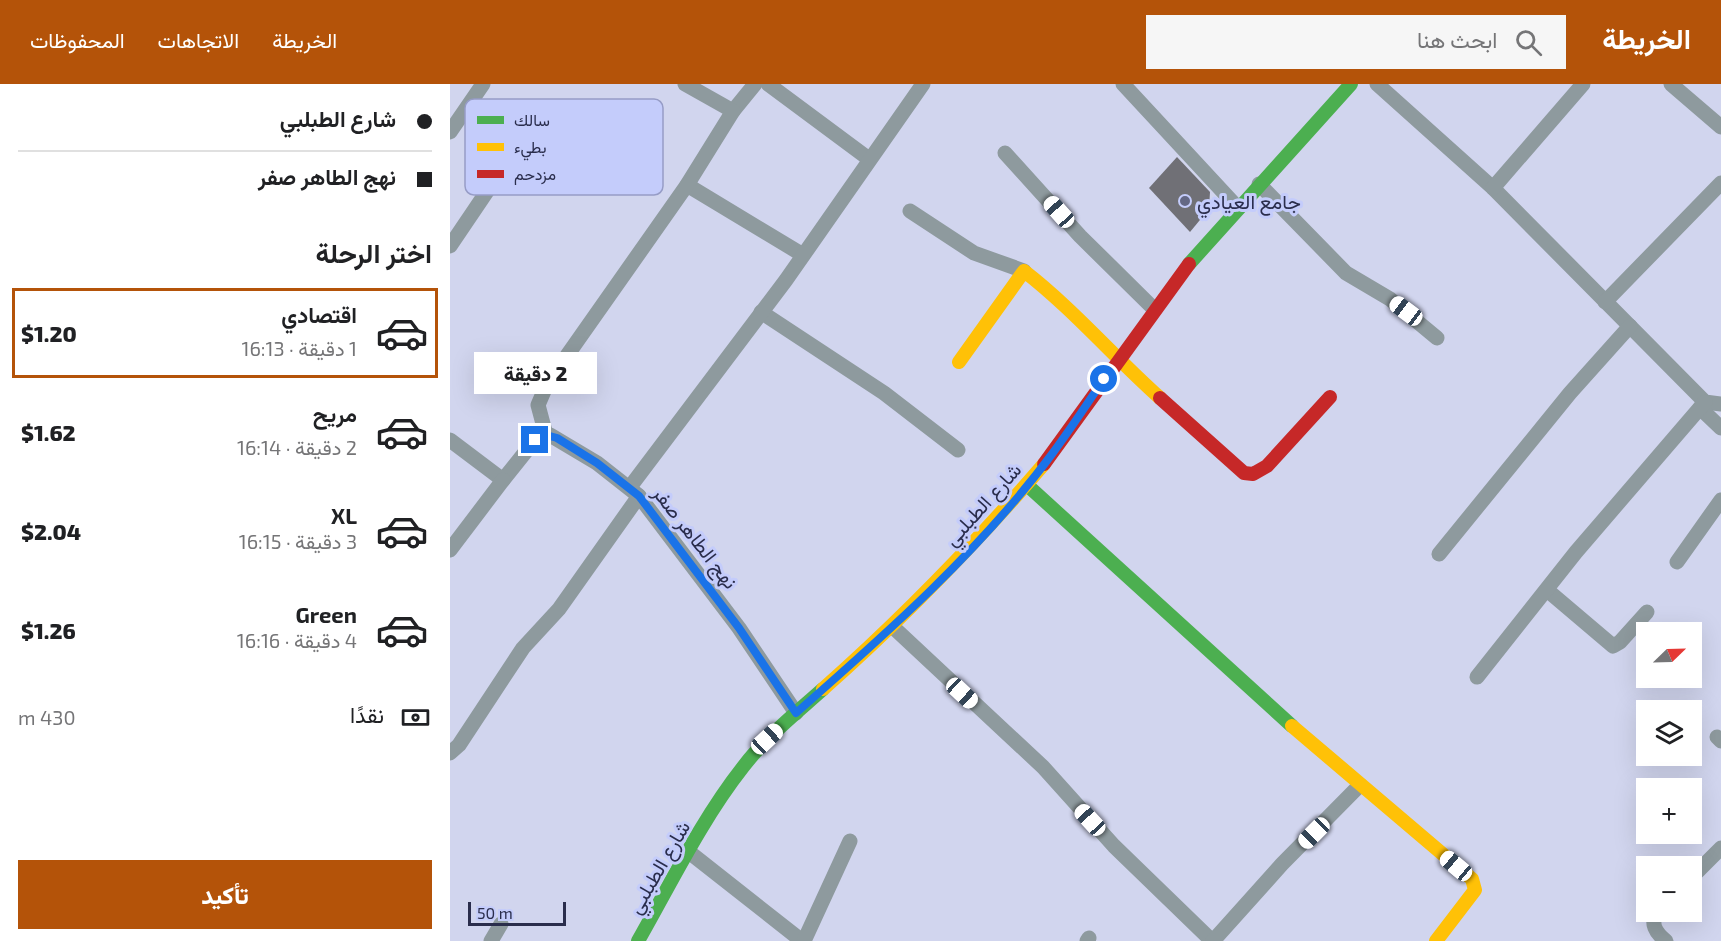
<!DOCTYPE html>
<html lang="ar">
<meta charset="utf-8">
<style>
body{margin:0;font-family:"Exo 2",Vazirmatn,sans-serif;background:#f6f6f6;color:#202124;direction:rtl;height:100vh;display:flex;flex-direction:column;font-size:22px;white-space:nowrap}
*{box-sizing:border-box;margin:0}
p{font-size:20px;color:#757577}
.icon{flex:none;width:33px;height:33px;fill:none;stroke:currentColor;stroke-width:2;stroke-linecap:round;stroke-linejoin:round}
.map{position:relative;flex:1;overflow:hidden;direction:ltr}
.drawer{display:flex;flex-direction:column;background:#fff;width:450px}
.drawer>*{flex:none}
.banner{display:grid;align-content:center;height:132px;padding:0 18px;background:#fff}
.needle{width:39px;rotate:67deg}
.fabs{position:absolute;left:1186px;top:538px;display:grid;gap:12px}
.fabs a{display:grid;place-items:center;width:66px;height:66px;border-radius:0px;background:#fff;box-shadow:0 6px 24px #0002;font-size:30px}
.scale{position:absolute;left:18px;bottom:15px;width:98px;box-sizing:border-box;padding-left:6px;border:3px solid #2a2d4c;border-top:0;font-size:16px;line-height:21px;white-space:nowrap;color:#2a2d4c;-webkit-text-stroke:4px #c4ccfb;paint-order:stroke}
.end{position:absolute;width:27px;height:27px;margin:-14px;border:8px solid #1a73e8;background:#fff;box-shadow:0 0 0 3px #fff}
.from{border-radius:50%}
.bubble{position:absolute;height:42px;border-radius:0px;background:#fff;box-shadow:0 6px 24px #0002;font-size:20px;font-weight:800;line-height:42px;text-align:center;direction:rtl}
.car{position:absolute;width:18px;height:36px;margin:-18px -9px;border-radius:8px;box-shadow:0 0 4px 2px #0007;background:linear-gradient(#fff 24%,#345 0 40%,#fff 0 76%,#345 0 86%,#fff 0)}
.banner b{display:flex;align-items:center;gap:21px;height:57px;font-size:22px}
.banner b+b{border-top:2px solid #e0e0e0}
.banner i{width:15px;height:15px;background:#202124}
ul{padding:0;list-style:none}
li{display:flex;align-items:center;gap:18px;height:90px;margin:0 12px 9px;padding:0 6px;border:3px solid transparent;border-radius:0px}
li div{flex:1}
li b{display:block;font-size:22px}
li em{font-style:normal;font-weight:800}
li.selected{border-color:#b45309}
li>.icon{width:54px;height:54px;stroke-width:1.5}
h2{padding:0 18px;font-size:27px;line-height:72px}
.pay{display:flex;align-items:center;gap:15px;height:66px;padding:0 18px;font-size:22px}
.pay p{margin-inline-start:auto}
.primary-button{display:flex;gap:12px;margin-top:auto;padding:12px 18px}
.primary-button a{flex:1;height:69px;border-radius:0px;background:#b45309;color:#fff;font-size:24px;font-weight:800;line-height:69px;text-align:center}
header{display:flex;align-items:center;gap:36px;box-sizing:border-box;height:84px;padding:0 30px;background:#b45309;color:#fff}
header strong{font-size:28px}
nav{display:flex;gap:33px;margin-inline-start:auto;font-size:21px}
.search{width:420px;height:54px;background:#f6f6f6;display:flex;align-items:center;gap:15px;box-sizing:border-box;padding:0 21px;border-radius:0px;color:#757577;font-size:22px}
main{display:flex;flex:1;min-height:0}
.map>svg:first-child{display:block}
</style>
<header>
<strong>الخريطة</strong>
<div class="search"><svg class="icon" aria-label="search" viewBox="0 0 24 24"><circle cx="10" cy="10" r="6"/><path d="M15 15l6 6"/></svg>ابحث هنا</div>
<nav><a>الخريطة</a><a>الاتجاهات</a><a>المحفوظات</a></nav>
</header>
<main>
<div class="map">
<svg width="1271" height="857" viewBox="0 0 1271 857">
<rect width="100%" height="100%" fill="#d1d5ee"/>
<polygon fill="#707076" points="727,73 760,108 759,125 740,148 699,104"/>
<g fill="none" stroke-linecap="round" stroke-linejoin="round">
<g stroke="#8e9a9e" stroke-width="15">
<polyline points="235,0 283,27 305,0"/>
<polyline points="318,0 419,75"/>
<polyline points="673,0 788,124"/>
<polyline points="927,0 1043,104 1255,318 1271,320"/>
<polyline points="1221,0 1271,43"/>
<polyline points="0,48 33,0"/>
<polyline points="555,69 630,152 704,225"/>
<polyline points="809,100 896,189 940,215 987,254"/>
<polyline points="237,101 353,171"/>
<polyline points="1043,104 1133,0"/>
<polyline points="460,127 524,169 574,187"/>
<polyline points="0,162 84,38"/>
<polyline points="1155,218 1271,99"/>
<polyline points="311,228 434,309 508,366"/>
<polyline points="1250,324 1271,344"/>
<polyline points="96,351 88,321 97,300 237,101 283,27"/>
<polyline points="0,356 53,396 85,356 100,351 147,379 189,412 289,544 346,629"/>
<polyline points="180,403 336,196 473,0"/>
<polyline points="0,466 53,396"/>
<polyline points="989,470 1120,309 1180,242"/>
<polyline points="1227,478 1271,416"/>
<polyline points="1097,506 1163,562 1170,558 1197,528"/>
<polyline points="443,543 593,683 664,762 762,857"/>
<polyline points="1027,593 1126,468 1255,318"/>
<polyline points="1267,653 1271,657"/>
<polyline points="0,669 9,661 73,564 109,525 189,412"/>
<polyline points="239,768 352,857"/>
<polyline points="1242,793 1271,764"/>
<path d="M1208,828C1199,839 1206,849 1216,857"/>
<polyline points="41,857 51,840"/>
<polyline points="354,857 400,757"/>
<polyline points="637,857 639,854"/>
<polyline points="763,857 832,780 910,701"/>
</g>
<g stroke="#4caf50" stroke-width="14">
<polyline points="739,180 901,0"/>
<polyline points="577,401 842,642"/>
<path d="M188,857C221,799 252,735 293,683C316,653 345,630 373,605"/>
</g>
<g stroke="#ffc107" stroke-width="14">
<path d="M509,278L574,187C623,225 663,272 710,314"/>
<path d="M373,605C452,535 525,460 594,380"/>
<polyline points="842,642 1022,795 1025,806 986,857"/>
</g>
<g stroke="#c62828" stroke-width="14">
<polyline points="710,314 794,389 803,390 817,382 880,313"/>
<polyline points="594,380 739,180"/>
</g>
</g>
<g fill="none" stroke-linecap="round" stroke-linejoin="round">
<path stroke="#1a73e8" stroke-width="8" d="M85,356L96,351L107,354L147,379L189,412L289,544L346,629C436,550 530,467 602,370C620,346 637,320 654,295"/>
</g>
<circle fill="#646885" stroke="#c4ccfb" stroke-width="2" cx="735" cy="117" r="6"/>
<g text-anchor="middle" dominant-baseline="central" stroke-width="6" stroke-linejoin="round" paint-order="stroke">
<g font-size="20" fill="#2a2d4c" stroke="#c4ccfb" text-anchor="start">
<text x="747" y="117">جامع العيادي</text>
</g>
<g font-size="20" fill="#2a2d4c" stroke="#c4ccfb">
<text transform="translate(532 420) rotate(-48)">شارع الطبلبي</text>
<text transform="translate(246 453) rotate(52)">نهج الطاهر صفر</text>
<text transform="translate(208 783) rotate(-60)">شارع الطبلبي</text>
</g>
</g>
<rect x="15" y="15" width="198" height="96" rx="9" fill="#c4ccfb" stroke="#969cc6" stroke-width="1.5"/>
<rect x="27" y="32" width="27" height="8" fill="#4caf50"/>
<rect x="27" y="59" width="27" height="8" fill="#ffc107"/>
<rect x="27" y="86" width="27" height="8" fill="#c62828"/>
<g font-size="16" fill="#2a2d4c">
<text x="64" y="42">سالك</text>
<text x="64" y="69">بطيء</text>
<text x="64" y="96">مزدحم</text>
</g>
</svg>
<div class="fabs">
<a><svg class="needle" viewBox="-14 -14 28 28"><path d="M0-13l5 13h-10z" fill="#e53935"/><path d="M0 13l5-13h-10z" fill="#757577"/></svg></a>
<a><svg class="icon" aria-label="layers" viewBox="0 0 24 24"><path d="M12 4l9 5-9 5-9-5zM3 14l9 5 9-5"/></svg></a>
<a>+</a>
<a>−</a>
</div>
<div class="scale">50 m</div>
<i class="end from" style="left:654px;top:295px"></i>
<i class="end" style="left:85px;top:356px"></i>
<div class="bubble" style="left:24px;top:268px;width:123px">2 دقيقة</div>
<i class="car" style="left:609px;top:128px;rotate:318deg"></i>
<i class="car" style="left:956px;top:227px;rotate:307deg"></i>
<i class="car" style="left:512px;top:609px;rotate:133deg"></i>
<i class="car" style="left:317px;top:655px;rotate:47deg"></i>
<i class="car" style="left:640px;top:736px;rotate:317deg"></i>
<i class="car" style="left:864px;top:749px;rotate:225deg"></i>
<i class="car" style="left:1006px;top:782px;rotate:310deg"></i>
</div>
<section class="drawer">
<div class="banner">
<b><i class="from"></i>شارع الطبلبي</b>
<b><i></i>نهج الطاهر صفر</b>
</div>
<h2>اختر الرحلة</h2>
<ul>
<li class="selected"><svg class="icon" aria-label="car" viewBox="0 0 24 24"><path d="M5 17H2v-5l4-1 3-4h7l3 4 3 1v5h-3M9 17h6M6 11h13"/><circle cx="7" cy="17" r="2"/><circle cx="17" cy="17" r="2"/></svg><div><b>اقتصادي</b><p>1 دقيقة · 16:13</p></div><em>$1.20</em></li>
<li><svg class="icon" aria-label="car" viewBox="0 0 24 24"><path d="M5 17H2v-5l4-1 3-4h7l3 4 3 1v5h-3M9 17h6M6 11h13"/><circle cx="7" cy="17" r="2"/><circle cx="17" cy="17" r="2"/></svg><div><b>مريح</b><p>2 دقيقة · 16:14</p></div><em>$1.62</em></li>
<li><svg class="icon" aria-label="car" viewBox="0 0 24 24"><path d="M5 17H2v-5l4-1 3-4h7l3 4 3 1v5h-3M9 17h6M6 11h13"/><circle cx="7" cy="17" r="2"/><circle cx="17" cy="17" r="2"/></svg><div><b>XL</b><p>3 دقيقة · 16:15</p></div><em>$2.04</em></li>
<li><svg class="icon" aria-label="car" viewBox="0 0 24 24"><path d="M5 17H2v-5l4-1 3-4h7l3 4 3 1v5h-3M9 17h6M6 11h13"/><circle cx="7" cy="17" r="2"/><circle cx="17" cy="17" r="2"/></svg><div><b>Green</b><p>4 دقيقة · 16:16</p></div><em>$1.26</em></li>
</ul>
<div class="pay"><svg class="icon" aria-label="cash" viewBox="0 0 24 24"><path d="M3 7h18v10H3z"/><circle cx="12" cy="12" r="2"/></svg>نقدًا<p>430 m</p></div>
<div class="primary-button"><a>تأكيد</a></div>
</section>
</main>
